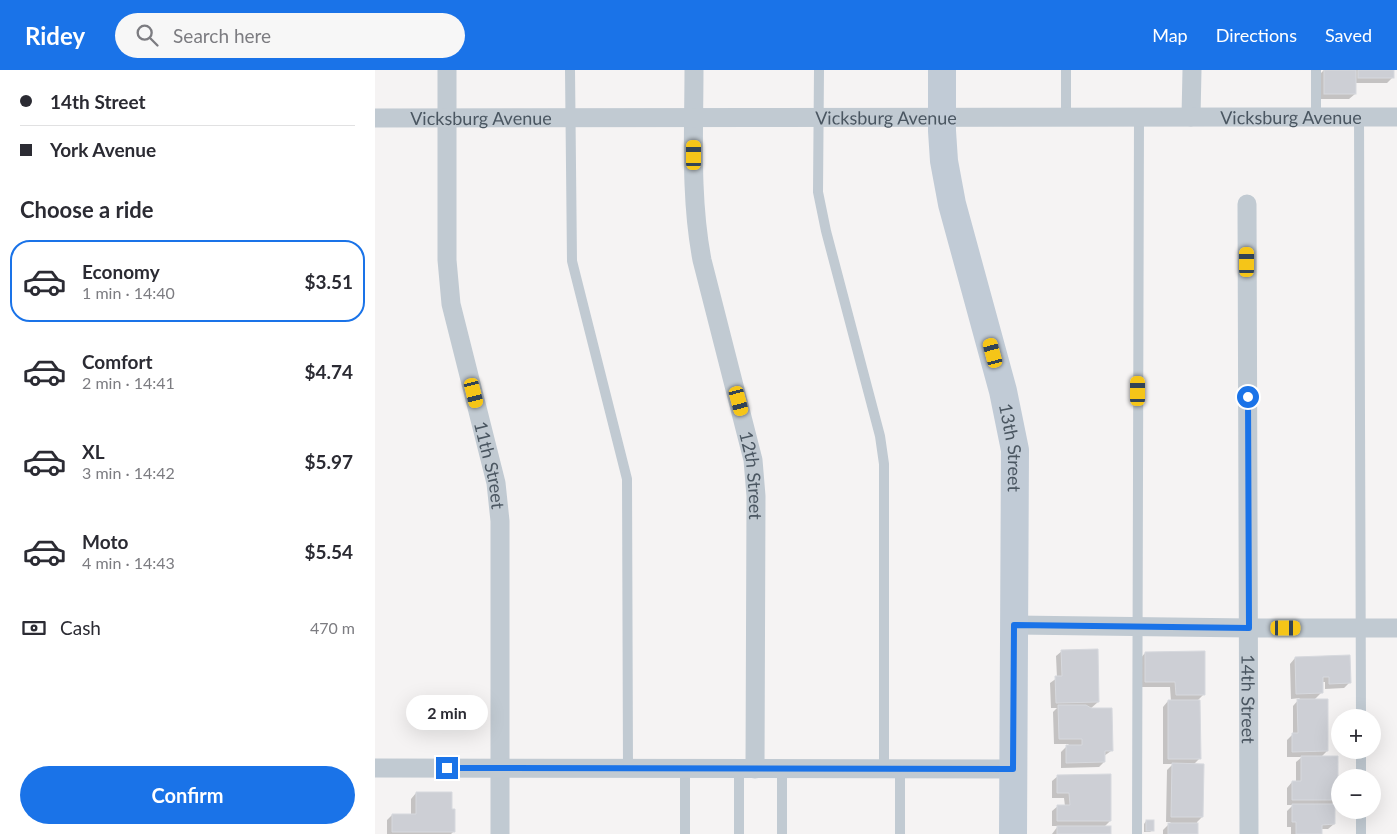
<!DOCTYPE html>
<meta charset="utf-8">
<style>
body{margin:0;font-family:Lato,sans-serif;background:#f7f7f7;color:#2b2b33;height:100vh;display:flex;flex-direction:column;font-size:19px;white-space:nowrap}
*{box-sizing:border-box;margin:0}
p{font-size:16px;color:#7c7c81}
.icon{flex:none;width:28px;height:28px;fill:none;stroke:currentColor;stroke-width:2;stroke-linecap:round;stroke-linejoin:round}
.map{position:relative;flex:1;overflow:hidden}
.panel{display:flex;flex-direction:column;background:#fff;width:375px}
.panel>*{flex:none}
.guide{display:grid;align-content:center;height:110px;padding:0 20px;background:#fff}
.controls{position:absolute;left:956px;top:639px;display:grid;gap:10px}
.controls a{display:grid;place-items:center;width:50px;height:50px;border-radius:50%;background:#fff;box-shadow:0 5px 20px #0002;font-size:25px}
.end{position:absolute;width:22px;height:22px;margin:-11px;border:6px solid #1a73e8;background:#fff;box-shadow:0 0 0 2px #fff}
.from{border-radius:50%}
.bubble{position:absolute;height:35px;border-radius:18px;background:#fff;box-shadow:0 5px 20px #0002;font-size:16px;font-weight:700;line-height:35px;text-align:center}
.car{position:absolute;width:15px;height:30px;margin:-15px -8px;border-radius:6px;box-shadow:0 0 4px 1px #0007;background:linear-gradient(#f5c518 24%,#345 0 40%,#f5c518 0 76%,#345 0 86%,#f5c518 0)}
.guide b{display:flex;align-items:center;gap:18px;height:48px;font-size:19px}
.guide b+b{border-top:1px solid #e1e1e2}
.guide i{width:12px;height:12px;background:#2b2b33}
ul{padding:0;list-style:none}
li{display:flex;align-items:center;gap:15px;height:82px;margin:0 10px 8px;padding:0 10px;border:2px solid transparent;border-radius:20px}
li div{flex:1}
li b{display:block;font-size:19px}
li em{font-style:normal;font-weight:700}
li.on{border-color:#1a73e8}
li>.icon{width:45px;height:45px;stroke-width:1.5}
h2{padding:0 20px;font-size:22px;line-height:60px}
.pay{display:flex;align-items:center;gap:12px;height:55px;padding:0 20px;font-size:19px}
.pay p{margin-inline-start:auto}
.cta{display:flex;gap:10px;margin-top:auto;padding:10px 20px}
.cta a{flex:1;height:58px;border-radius:30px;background:#1a73e8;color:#fff;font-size:20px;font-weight:700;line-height:58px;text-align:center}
header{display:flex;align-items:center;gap:30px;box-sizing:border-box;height:70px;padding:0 25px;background:#1a73e8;color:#fff}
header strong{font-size:24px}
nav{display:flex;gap:28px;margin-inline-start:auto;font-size:18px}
.search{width:350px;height:45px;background:#f7f7f7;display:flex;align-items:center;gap:12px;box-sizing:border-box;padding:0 18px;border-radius:28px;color:#7c7c81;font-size:19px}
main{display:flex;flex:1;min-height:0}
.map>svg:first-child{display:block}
</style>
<header>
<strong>Ridey</strong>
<div class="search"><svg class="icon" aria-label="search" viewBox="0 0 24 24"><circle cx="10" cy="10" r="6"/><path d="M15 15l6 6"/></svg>Search here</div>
<nav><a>Map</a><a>Directions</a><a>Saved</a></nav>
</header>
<main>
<section class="panel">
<div class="guide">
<b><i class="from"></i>14th Street</b>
<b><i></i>York Avenue</b>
</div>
<h2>Choose a ride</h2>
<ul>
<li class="on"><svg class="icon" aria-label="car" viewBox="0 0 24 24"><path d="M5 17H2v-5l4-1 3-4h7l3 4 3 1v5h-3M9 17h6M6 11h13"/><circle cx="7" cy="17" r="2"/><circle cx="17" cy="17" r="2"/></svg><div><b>Economy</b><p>1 min · 14:40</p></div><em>$3.51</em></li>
<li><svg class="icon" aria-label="car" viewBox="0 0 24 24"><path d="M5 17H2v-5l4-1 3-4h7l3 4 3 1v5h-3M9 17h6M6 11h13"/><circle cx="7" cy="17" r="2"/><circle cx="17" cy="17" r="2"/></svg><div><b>Comfort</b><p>2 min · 14:41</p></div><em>$4.74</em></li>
<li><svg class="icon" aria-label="car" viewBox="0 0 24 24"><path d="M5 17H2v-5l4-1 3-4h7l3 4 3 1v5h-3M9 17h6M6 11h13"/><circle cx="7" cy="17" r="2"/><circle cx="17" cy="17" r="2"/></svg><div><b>XL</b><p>3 min · 14:42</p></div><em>$5.97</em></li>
<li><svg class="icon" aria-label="car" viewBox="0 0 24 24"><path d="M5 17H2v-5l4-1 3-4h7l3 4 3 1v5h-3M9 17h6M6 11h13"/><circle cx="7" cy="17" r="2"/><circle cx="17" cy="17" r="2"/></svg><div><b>Moto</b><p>4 min · 14:43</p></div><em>$5.54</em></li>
</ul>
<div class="pay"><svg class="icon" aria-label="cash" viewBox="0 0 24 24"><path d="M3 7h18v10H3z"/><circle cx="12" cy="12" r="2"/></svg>Cash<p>470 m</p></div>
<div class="cta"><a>Confirm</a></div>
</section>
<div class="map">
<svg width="1022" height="764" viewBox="0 0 1022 764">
<rect width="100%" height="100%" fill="#f5f3f3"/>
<g fill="#0003">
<polygon points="949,0 1018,0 1018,7 1012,13 980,13 980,24 974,29 944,29 944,5"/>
<polygon points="687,581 723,632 715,639 736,681 729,686 729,692 724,697 686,698 686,682 694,674 679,674 678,642 682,638 676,638 675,613 682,608 681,586"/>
<polygon points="770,583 829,624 822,631 825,688 818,695 827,747 822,752 822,764 788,764 788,760 796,752 791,752 792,700 798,694 788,694 788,637 793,631 796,631 795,617 765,617 765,589"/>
<polygon points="920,588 974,613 969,618 950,619 950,612 947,612 947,622 939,630 952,681 946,687 962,730 956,735 959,754 953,759 946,759 946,764 916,764 916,757 912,757 912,741 918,735 912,735 912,718 917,712 921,712 921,692 927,687 912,687 912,670 918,664 918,636 925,628 916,629 915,594"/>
<polygon points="683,706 735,751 728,758 735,764 677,764 683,756 677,756 677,741 683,736 690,736 689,728 677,728 677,711"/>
<polygon points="41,723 76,740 79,761 76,764 12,764 12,750 17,745 36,745 36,729"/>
<polygon points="771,751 778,760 775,762 769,762 769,754"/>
</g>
<g fill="#cdcfd5" stroke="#d7d9de">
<rect x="949" y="0" width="32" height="24"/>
<rect x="983" y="0" width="36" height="8"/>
<polygon points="723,579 724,632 681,633 680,606 687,606 686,580"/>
<polygon points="830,581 830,625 801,625 800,612 770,612 770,582"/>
<polygon points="975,585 976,613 954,614 954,607 948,607 948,623 921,624 920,587"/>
<polygon points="922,629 953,629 953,681 917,682 917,663 923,663"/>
<polygon points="793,630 825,630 826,689 793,689"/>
<polygon points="683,635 711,635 716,638 737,638 738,681 730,681 730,692 691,693 691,675 707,675 707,669 684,669"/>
<polygon points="926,686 963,686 963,730 917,730 917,711 926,711"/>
<polygon points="797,693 829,694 828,747 796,747"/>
<polygon points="736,704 736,751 682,751 682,735 695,735 694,723 682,723 682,705"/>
<polygon points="41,722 77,722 77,739 80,739 80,762 17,762 17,744 41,744"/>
<polygon points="917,734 960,734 960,754 947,755 947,764 921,764 921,752 917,752"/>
<rect x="771" y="750" width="8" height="11"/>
<rect x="793" y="753" width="30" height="11"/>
<rect x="682" y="756" width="54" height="8"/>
</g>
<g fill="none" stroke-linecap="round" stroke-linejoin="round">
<g stroke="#c1cad2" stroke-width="10">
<polyline points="195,0 197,191 252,409 253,699"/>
<polyline points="444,0 443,122 451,161 505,366 509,394 509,699"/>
<polyline points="941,0 941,47"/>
<polyline points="691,47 691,0"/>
<polyline points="984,47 986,648"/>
<polyline points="986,680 986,708"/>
<polyline points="310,699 310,764"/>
<polyline points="525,699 525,764"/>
<polyline points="986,740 986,764"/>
<polyline points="364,764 364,699"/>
<polyline points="407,764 407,699"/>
<polyline points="762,764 764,47"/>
</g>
<g stroke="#c1cad2" stroke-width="19">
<path id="s1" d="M72,0V190L76,234L121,413L125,451V764"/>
<path id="s2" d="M319,0C319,63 315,127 327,190L378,390L381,426L380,699"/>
<polyline points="816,47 817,0"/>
<path id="s3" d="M0,48L1022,47"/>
<path id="s4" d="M872,134L874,764"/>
<polyline points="639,555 874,558 1022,558"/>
<polyline points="0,698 638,699"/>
</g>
<path stroke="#c1cbd6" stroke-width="28" id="s5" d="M567,0V61L569,91L577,134L628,321L640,380L638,764"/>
</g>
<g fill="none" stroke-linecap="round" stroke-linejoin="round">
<polyline stroke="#1a73e8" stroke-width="6" points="72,698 638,699 639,555 874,558 873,327"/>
</g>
<g text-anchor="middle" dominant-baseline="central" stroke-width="4.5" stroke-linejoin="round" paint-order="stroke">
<g font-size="18" fill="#4a5661" stroke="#fff">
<text stroke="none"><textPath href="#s3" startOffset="916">Vicksburg Avenue</textPath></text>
<text stroke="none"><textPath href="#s3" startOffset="106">Vicksburg Avenue</textPath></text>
<text stroke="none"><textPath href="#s3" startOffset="511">Vicksburg Avenue</textPath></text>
<text stroke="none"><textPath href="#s5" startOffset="386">13th Street</textPath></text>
<text stroke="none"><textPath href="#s1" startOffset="400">11th Street</textPath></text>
<text stroke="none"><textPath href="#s2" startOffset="412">12th Street</textPath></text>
<text stroke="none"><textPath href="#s4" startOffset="495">14th Street</textPath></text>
</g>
</g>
</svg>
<div class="controls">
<a>+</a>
<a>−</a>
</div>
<i class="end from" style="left:873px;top:327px"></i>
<i class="end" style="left:72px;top:698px"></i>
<div class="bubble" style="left:31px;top:625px;width:82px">2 min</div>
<i class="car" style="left:319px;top:85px;rotate:0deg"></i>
<i class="car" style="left:872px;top:192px;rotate:0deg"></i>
<i class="car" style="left:618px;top:283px;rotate:345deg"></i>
<i class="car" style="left:763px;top:321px;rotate:0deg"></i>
<i class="car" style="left:99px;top:323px;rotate:166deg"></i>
<i class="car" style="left:364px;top:331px;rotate:165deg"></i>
<i class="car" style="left:911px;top:558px;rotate:90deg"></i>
</div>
</main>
